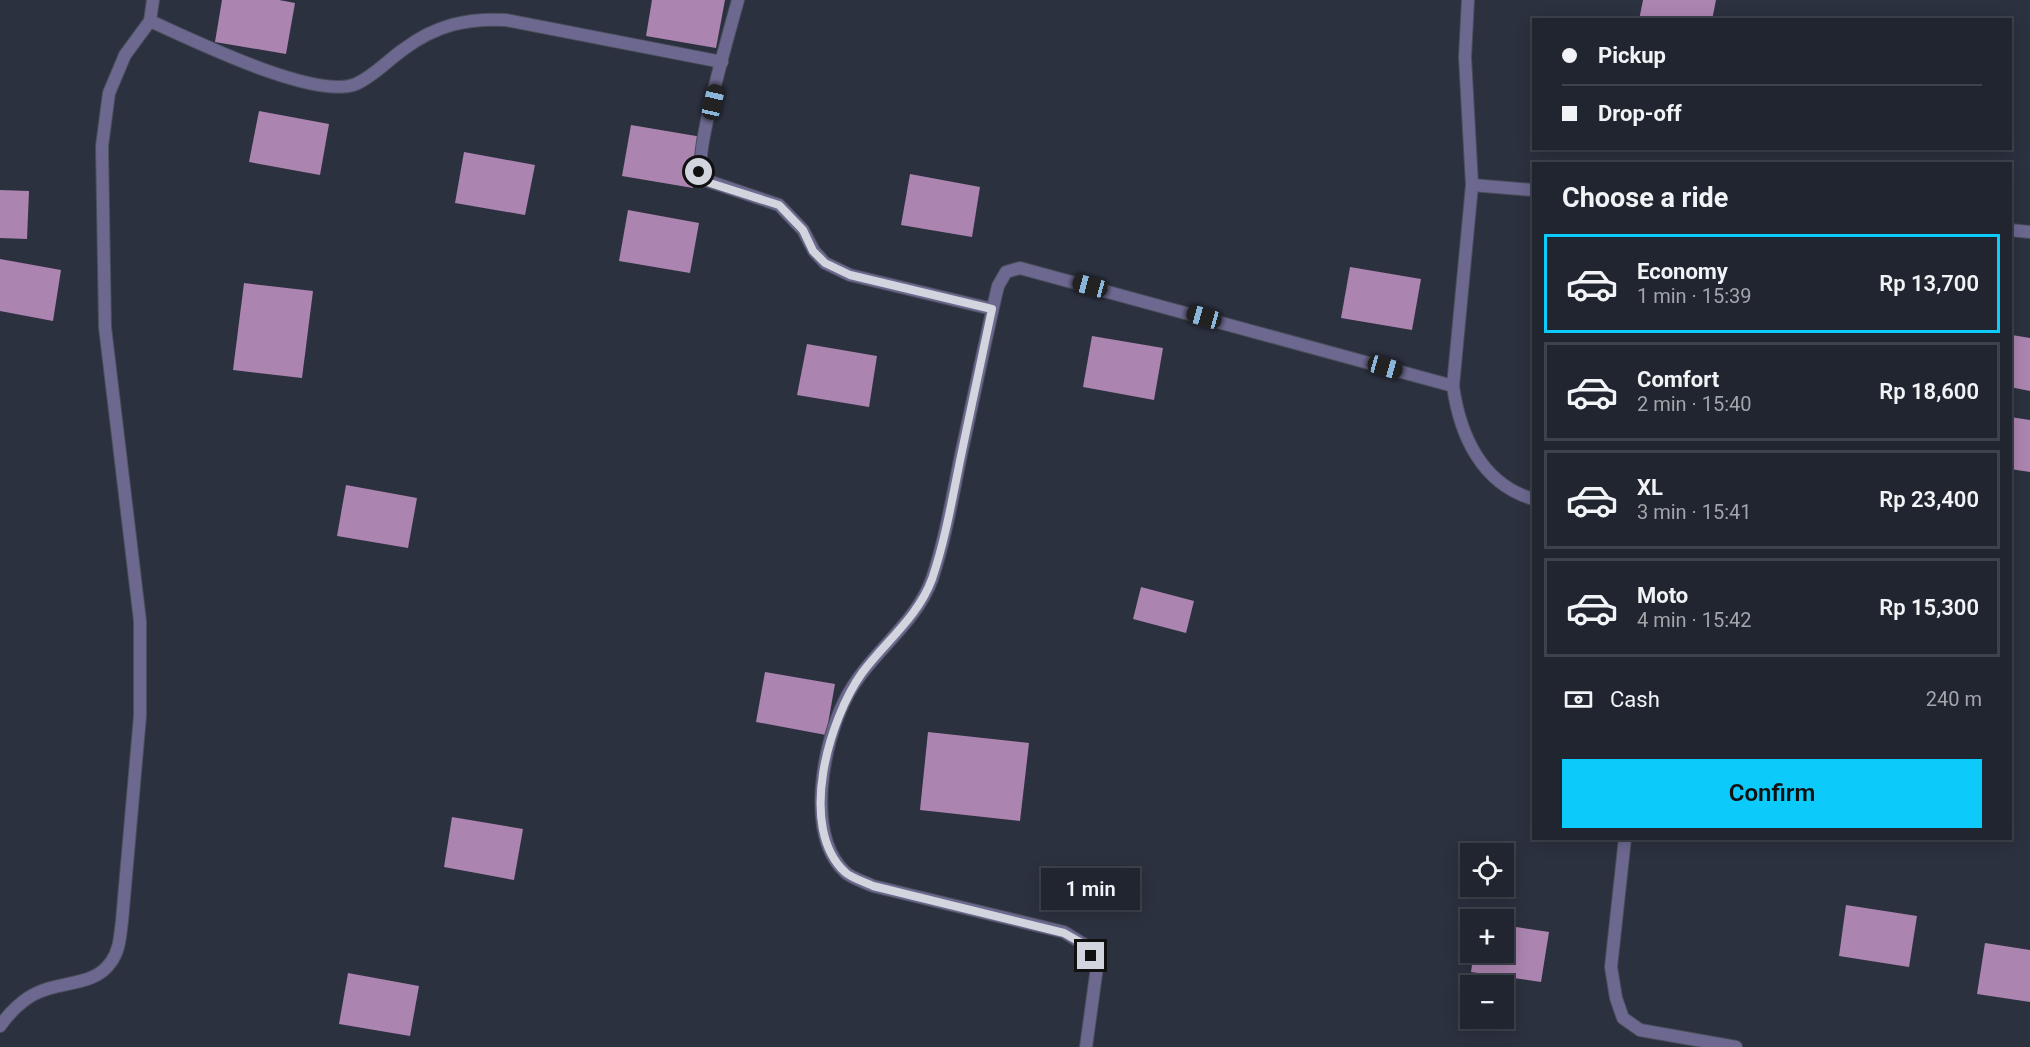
<!DOCTYPE html>
<meta charset="utf-8">
<style>
body{margin:0;font-family:Roboto,sans-serif;background:#2d313b;color:#f1f3f6;height:100vh;display:flex;flex-direction:column;font-size:22px;white-space:nowrap}
*{box-sizing:border-box;margin:0}
p{font-size:20px;color:#a2a5aa}
.icon{flex:none;width:33px;height:33px;fill:none;stroke:currentColor;stroke-width:2;stroke-linecap:round;stroke-linejoin:round}
.map{position:relative;flex:1;overflow:hidden}
.panel{position:absolute;left:1532px;top:162px;width:480px;height:678px;display:flex;flex-direction:column;background:#21252f;border-radius:0px;box-shadow:0 3px 15px #0003,0 0 0 2px #3e424b}
.panel>*{flex:none}
.top-card{position:absolute;left:1532px;top:18px;width:480px;height:132px;border-radius:0px;box-shadow:0 3px 15px #0003,0 0 0 2px #3e424b;display:grid;align-content:center;height:132px;padding:0 30px;background:#21252f}
.tools{position:absolute;left:1460px;top:843px;display:grid;gap:12px}
.tools a{display:grid;place-items:center;width:54px;height:54px;border-radius:0px;background:#21252f;box-shadow:0 3px 15px #0003,0 0 0 2px #3e424b;font-size:30px}
.end{position:absolute;width:27px;height:27px;margin:-14px;border:8px solid #d2d5de;background:#111;box-shadow:0 0 0 3px #111}
.from{border-radius:50%}
.bubble{position:absolute;height:42px;border-radius:0px;background:#21252f;box-shadow:0 3px 15px #0003,0 0 0 2px #3e424b;font-size:20px;font-weight:600;line-height:42px;text-align:center}
.car{position:absolute;width:18px;height:36px;margin:-18px -9px;border-radius:8px;box-shadow:0 0 4px 2px #0007;background:linear-gradient(#222 24%,#8ab4d8 0 40%,#222 0 76%,#8ab4d8 0 86%,#222 0)}
.top-card b{display:flex;align-items:center;gap:21px;height:57px;font-size:22px}
.top-card b+b{border-top:2px solid #3e424b}
.top-card i{width:15px;height:15px;background:#f1f3f6}
ul{padding:0;list-style:none}
li{display:flex;align-items:center;gap:18px;height:99px;margin:0 12px 9px;padding:0 18px;border:3px solid #3e424b;border-radius:0px}
li div{flex:1}
li b{display:block;font-size:22px}
li em{font-style:normal;font-weight:600}
li.selected{border-color:#0ccafa}
li>.icon{width:54px;height:54px;stroke-width:1.5}
h2{padding:0 30px;font-size:27px;line-height:72px}
.pay{display:flex;align-items:center;gap:15px;height:66px;padding:0 30px;font-size:22px}
.pay p{margin-inline-start:auto}
.action{display:flex;gap:12px;margin-top:auto;padding:12px 30px}
.action a{flex:1;height:69px;border-radius:0px;background:#0ccafa;color:#111;font-size:24px;font-weight:600;line-height:69px;text-align:center}
.map>svg:first-child{display:block}
</style>
<div class="map">
<svg width="2030" height="1047" viewBox="0 0 2030 1047">
<rect width="100%" height="100%" fill="#2c313f"/>
<g fill="#ac84b0">
<polygon points="222,0 279,0 295,3 286,54 215,42"/>
<polygon points="652,0 725,0 716,48 646,36"/>
<polygon points="1643,0 1716,0 1712,20 1639,20"/>
<polygon points="259,111 329,124 320,175 249,162"/>
<polygon points="631,125 702,137 693,188 622,176"/>
<polygon points="464,152 535,165 525,215 455,203"/>
<polygon points="910,174 980,187 972,237 901,225"/>
<polygon points="0,190 29,191 27,239 0,238"/>
<polygon points="628,210 699,223 690,273 619,261"/>
<polygon points="0,259 61,270 53,321 0,311"/>
<polygon points="1350,267 1421,279 1412,330 1341,318"/>
<polygon points="244,283 313,291 302,378 233,370"/>
<polygon points="2012,335 2030,338 2030,391 2010,387"/>
<polygon points="1092,336 1163,348 1154,400 1083,387"/>
<polygon points="807,344 877,356 869,407 797,395"/>
<polygon points="2010,417 2030,420 2030,472 2010,469"/>
<polygon points="346,485 417,498 408,548 337,536"/>
<polygon points="1141,587 1194,601 1186,633 1133,619"/>
<polygon points="765,672 835,684 826,735 756,722"/>
<polygon points="928,732 1029,743 1020,821 920,810"/>
<polygon points="452,817 523,829 514,880 444,867"/>
<polygon points="1846,905 1917,916 1909,967 1839,956"/>
<polygon points="1503,925 1549,932 1541,982 1471,972 1474,952 1503,952"/>
<polygon points="1985,943 2030,950 2030,1002 1977,994"/>
<polygon points="348,973 419,986 410,1036 339,1024"/>
</g>
<g fill="none" stroke-linecap="round" stroke-linejoin="round">
<g stroke="#4a4f5c" stroke-width="14">
<g id="minor">
<path d="M738,0C730,30 692,157 702,179L779,205L803,230L814,251L825,263L850,275L992,309"/>
<path d="M1468,0L1465,57L1472,185L1453,386C1460,436 1482,484 1533,499"/>
<path d="M150,21C191,39 315,101 356,84C374,76 388,60 404,49C436,25 467,18 506,20L722,62"/>
<polyline points="1472,185 1533,190"/>
<polyline points="2010,230 2030,232"/>
<polyline points="1625,838 1611,967 1616,998 1623,1018 1640,1030 1736,1047"/>
<path d="M0,1026C9,1013 24,998 39,992C62,981 95,986 111,962C120,950 120,935 122,921L140,716V621L105,327L102,146L109,93L125,55L150,21L153,0"/>
<path d="M1086,1047L1097,967L1085,945L1064,932L873,886C865,882 851,878 845,872C805,834 823,744 845,700C867,655 915,626 932,579C946,537 953,493 962,450C974,396 985,341 998,286L1006,272L1020,268L1453,386"/>
</g>
</g>
<use href="#minor" stroke="#6d6890" stroke-width="12"/>
</g>
<g fill="none" stroke-linecap="round" stroke-linejoin="round">
<path stroke="#d2d5de" stroke-width="8" d="M699,172L702,179L710,183L779,205L803,230L813,251L825,263L850,275L992,309C982,357 972,404 962,451C953,494 946,538 932,579C918,617 885,642 862,673C829,719 797,827 845,872C851,878 865,882 873,886L1064,933L1085,945L1091,956"/>
</g>
</svg>
<div class="tools">
<a><svg class="icon" aria-label="locate" viewBox="0 0 24 24"><circle cx="12" cy="12" r="6"/><path d="M12 2v4M12 18v4M2 12h4M18 12h4"/></svg></a>
<a>+</a>
<a>−</a>
</div>
<i class="end from" style="left:699px;top:172px"></i>
<i class="end" style="left:1091px;top:956px"></i>
<div class="bubble" style="left:1041px;top:868px;width:99px">1 min</div>
<i class="car" style="left:713px;top:102px;rotate:13deg"></i>
<i class="car" style="left:1090px;top:286px;rotate:285deg"></i>
<i class="car" style="left:1204px;top:317px;rotate:286deg"></i>
<i class="car" style="left:1385px;top:367px;rotate:106deg"></i>
<div class="top-card">
<b><i class="from"></i>Pickup</b>
<b><i></i>Drop-off</b>
</div>
<section class="panel">
<h2>Choose a ride</h2>
<ul>
<li class="selected"><svg class="icon" aria-label="car" viewBox="0 0 24 24"><path d="M5 17H2v-5l4-1 3-4h7l3 4 3 1v5h-3M9 17h6M6 11h13"/><circle cx="7" cy="17" r="2"/><circle cx="17" cy="17" r="2"/></svg><div><b>Economy</b><p>1 min · 15:39</p></div><em>Rp 13,700</em></li>
<li><svg class="icon" aria-label="car" viewBox="0 0 24 24"><path d="M5 17H2v-5l4-1 3-4h7l3 4 3 1v5h-3M9 17h6M6 11h13"/><circle cx="7" cy="17" r="2"/><circle cx="17" cy="17" r="2"/></svg><div><b>Comfort</b><p>2 min · 15:40</p></div><em>Rp 18,600</em></li>
<li><svg class="icon" aria-label="car" viewBox="0 0 24 24"><path d="M5 17H2v-5l4-1 3-4h7l3 4 3 1v5h-3M9 17h6M6 11h13"/><circle cx="7" cy="17" r="2"/><circle cx="17" cy="17" r="2"/></svg><div><b>XL</b><p>3 min · 15:41</p></div><em>Rp 23,400</em></li>
<li><svg class="icon" aria-label="car" viewBox="0 0 24 24"><path d="M5 17H2v-5l4-1 3-4h7l3 4 3 1v5h-3M9 17h6M6 11h13"/><circle cx="7" cy="17" r="2"/><circle cx="17" cy="17" r="2"/></svg><div><b>Moto</b><p>4 min · 15:42</p></div><em>Rp 15,300</em></li>
</ul>
<div class="pay"><svg class="icon" aria-label="cash" viewBox="0 0 24 24"><path d="M3 7h18v10H3z"/><circle cx="12" cy="12" r="2"/></svg>Cash<p>240 m</p></div>
<div class="action"><a>Confirm</a></div>
</section>
</div>
